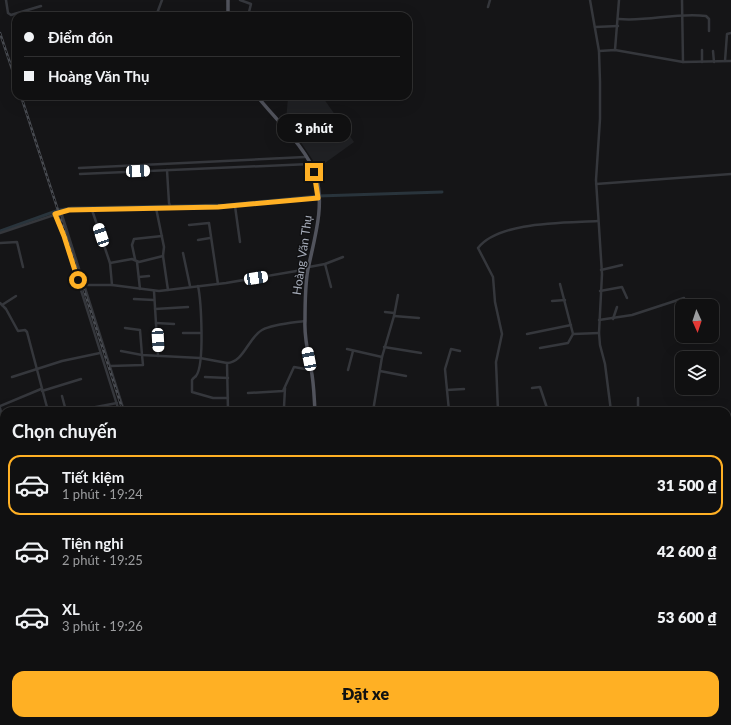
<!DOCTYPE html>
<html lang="vi">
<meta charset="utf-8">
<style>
body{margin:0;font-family:Lato,sans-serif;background:#19191a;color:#f1f3f6;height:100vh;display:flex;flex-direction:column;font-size:15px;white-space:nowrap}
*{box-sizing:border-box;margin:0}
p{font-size:13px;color:#9c9d9f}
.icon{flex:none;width:22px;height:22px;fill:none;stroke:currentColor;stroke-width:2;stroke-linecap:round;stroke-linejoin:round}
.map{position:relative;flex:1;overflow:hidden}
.panel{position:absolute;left:0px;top:407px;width:731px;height:318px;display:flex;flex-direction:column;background:#101011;border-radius:12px 12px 0 0;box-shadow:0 4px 16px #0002,0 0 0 1px #303031}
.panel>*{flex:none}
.guide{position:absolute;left:12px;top:12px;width:400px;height:88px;border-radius:12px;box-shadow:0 4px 16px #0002,0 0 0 1px #303031;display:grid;align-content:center;height:88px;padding:0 12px;background:#101011}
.needle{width:26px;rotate:177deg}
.controls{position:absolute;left:675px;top:299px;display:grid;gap:8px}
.controls a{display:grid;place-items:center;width:44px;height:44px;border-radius:8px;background:#101011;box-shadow:0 4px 16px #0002,0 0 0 1px #303031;font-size:20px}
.end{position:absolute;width:18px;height:18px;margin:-9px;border:5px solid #ffb024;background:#111;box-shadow:0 0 0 2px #111}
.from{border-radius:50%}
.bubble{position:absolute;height:28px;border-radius:12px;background:#101011;box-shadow:0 4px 16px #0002,0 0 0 1px #303031;font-size:13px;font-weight:800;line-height:28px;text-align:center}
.car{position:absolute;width:12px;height:24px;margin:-12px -6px;border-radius:5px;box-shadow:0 0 3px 1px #0007;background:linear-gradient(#fff 24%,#345 0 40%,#fff 0 76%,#345 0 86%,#fff 0)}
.guide b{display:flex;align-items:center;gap:14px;height:38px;font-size:15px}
.guide b+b{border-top:1px solid #303031}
.guide i{width:10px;height:10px;background:#f1f3f6}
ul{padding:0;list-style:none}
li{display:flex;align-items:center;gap:12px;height:60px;margin:0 8px 6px;padding:0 4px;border:2px solid transparent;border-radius:12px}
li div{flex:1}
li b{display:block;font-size:15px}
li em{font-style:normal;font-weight:800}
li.selected{border-color:#ffb024}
li>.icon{width:36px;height:36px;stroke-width:1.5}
h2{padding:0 12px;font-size:18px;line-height:48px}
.primary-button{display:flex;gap:8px;margin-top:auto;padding:8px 12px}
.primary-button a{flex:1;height:46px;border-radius:12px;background:#ffb024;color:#111;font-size:16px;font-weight:800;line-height:46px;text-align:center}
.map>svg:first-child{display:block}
</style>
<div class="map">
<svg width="731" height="725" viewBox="0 0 731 725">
<rect width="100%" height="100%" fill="#151517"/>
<g fill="#202124">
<polygon points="288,98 324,99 354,142 318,168 286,120"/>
<polygon points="4,519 4,555 0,557 0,520"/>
</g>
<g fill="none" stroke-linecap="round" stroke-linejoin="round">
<polyline stroke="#29343c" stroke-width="3" points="0,231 59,210 72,208 226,205 318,196 442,192"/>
<g stroke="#35373c" stroke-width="2.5">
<polyline points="6,0 8,13 11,15 41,6"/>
<polyline points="240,0 251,4 248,16"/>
<polyline points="590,0 599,51 600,82 600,119 596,180 602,274 599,333 600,345 605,364 611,411"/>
<polyline points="682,0 683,62"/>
<polyline points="488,7 490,0"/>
<polyline points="158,13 181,16"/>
<polyline points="156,16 162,0"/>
<path d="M619,19C647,22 677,12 706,16L709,19V31"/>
<polyline points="595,27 618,26"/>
<polyline points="615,50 619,0"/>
<polyline points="702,50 702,62"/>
<polyline points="599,51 615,50 683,62 731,61"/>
<polyline points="713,51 714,62"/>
<polyline points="725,61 727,34 731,33"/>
<polyline points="79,168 305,157"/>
<polyline points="167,170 169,203 171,208"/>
<polyline points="80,174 310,164"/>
<polyline points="596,184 731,174"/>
<polyline points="235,206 240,242"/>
<polyline points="156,208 164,247 163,256 168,290"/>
<polyline points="92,210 110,263 112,285"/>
<polyline points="61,212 124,411"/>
<polyline points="55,214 64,236 119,411"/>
<polyline points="189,225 209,223 218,284"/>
<polyline points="0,233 69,210 218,207 318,198"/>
<polyline points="198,240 210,238"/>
<polyline points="0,243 17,242 23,267"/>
<polyline points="183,253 190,286"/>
<polyline points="135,259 132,245 134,239 162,236"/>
<polyline points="137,262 140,289"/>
<polyline points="110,263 132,259 139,262 163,256"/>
<polyline points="325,264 331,287"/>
<polyline points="309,267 325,264 343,257"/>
<polyline points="601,270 622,265"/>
<polyline points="139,277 149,276"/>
<polyline points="560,284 573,334 599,333"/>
<polyline points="83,285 112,285 159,291 226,283 308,269"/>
<path d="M198,286C201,300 205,365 196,376C195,377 193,378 192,380V392L213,398H228"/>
<polyline points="154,291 158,356"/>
<polyline points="600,291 622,287 627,298"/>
<polyline points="134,299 154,300"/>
<polyline points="552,301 565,300"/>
<polyline points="0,303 6,309 18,331 25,330 27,332 48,411"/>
<polyline points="2,305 16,296"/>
<polyline points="155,309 188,307"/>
<polyline points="385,312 394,313"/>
<polyline points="394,316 419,318"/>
<polyline points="613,319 617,307"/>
<polyline points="599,320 632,315 684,298"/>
<polyline points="156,323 174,324"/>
<polyline points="125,328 140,330 142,355 200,358 227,363 228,411"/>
<polyline points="183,333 201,333"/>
<polyline points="527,334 571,325"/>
<polyline points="384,347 421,353"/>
<polyline points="540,348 568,343 573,334"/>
<polyline points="347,349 382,357"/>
<path d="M227,363C244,362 248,338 262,330C274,324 291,323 305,321"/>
<polyline points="110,366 143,365 142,355 121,351"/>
<polyline points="348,370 353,351"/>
<polyline points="380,371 406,376"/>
<polyline points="12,377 62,361 100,353"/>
<polyline points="205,377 228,378"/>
<polyline points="532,388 540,387 548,411"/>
<polyline points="447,390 464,389"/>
<polyline points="42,391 81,379"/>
<polyline points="248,393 283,391 294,367 311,370"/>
<polyline points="62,396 66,411"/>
<polyline points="638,398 638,411"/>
<polyline points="0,406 41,389"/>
<polyline points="0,408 4,423"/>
<polyline points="75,411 117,403"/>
<polyline points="266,411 284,407 285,388"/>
<polyline points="373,411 382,357 394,316 398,295"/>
<polyline points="449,411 445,369 451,349 460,351"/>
<path d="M498,411L496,362L502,334L495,302L493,277L478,248C499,221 566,223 598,221"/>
<polyline points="727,444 731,443"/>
<polyline points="0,465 4,464"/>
<polyline points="0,491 4,504"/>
<polyline points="0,513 4,510"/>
<polyline points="0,601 4,627"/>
<polyline points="0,646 4,645"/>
<polyline points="0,664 4,663"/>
<polyline points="727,670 731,670"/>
<polyline points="0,697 4,696"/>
<polyline points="727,703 731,704"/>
<polyline points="48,721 50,725"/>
<polyline points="83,721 86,725"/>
<polyline points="135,721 136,725"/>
<polyline points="176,721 177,725"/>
<polyline points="207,721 208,725"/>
<polyline points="219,721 221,725"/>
<polyline points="225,721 226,725"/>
<polyline points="360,721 362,725"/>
<polyline points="421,721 423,725"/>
<polyline points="436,721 436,725"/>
<polyline points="492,721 493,725"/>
<polyline points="641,721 642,725"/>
<polyline points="481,722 482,725"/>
<polyline points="414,723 421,721"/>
<polyline points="105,725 108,723"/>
<polyline points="327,725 327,721"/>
<polyline points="442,725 446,721"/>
<polyline points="589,725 598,721"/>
<polyline points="729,725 731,711"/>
</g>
<g stroke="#51535c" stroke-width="3.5">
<polyline points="228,16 228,0"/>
<path d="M257,96C275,119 307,148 316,176C325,206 314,240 308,269C305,285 305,304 305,321C304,337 308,353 311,369C314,383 314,397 315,411"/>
<polyline points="0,583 4,582"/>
<polyline points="0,587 4,587"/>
<polyline points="727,633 731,633"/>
<polyline points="727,636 731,637"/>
<polyline points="339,721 341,725"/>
</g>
<g stroke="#484b51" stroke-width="2.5">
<g id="rail">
<polyline points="0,33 16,81"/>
<polyline points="21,96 123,411"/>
<polyline points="223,721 225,725"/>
</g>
</g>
<use href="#rail" stroke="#101012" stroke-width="1" stroke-dasharray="3" stroke-linecap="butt"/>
</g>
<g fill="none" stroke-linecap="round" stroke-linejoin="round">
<polyline stroke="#ffb024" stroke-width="5" points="78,280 64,236 55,214 69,210 218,207 318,198 314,172"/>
</g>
<g text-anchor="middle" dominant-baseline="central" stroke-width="3" stroke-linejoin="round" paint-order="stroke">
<g font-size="12" fill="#a5abb8" stroke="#101012">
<text transform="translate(302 255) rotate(-82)">Hoàng Văn Thụ</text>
</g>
</g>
</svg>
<div class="controls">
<a><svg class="needle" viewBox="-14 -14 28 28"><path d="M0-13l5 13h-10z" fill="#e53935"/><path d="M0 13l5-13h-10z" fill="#9c9d9f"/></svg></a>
<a><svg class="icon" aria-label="layers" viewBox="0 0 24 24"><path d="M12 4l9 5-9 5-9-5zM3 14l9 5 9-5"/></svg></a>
</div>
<i class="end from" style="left:78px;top:280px"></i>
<i class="end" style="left:314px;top:172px"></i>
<div class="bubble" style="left:277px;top:114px;width:74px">3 phút</div>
<i class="car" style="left:138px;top:171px;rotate:87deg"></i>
<i class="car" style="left:101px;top:235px;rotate:342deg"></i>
<i class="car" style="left:256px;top:278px;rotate:81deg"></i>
<i class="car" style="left:158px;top:340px;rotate:177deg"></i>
<i class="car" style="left:309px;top:359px;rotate:349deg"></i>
<div class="guide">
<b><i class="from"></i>Điểm đón</b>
<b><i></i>Hoàng Văn Thụ</b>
</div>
<section class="panel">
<h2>Chọn chuyến</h2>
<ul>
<li class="selected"><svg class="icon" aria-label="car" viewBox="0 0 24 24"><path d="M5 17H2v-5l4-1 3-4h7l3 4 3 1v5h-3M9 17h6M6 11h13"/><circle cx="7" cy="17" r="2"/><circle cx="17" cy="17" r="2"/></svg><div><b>Tiết kiệm</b><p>1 phút · 19:24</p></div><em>31 500 ₫</em></li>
<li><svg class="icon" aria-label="car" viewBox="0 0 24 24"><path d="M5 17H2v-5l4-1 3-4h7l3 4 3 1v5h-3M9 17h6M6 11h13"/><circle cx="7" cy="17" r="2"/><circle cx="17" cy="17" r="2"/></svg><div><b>Tiện nghi</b><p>2 phút · 19:25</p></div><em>42 600 ₫</em></li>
<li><svg class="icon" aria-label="car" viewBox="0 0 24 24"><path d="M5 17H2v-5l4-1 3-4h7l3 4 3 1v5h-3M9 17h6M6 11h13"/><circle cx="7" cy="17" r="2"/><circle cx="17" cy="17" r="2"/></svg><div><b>XL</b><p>3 phút · 19:26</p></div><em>53 600 ₫</em></li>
</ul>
<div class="primary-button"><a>Đặt xe</a></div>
</section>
</div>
